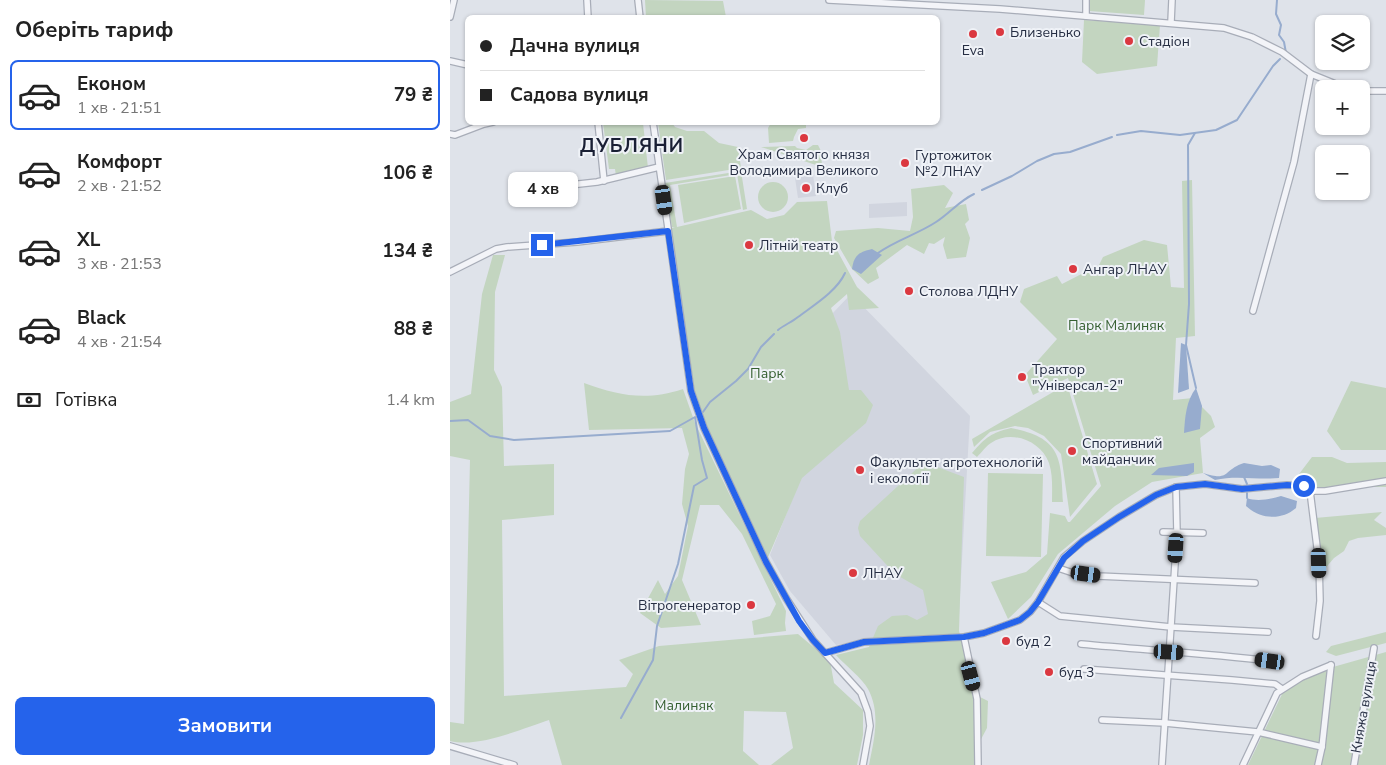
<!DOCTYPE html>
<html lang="uk">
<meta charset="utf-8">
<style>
body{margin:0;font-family:"Nunito Sans",sans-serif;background:#f6f6f6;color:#222;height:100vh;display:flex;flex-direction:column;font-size:19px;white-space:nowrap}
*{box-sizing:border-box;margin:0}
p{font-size:16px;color:#767676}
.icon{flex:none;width:28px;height:28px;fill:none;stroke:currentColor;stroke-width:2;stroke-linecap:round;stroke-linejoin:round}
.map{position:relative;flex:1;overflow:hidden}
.sheet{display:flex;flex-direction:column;background:#fff;width:450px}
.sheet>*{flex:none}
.guide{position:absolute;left:15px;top:15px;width:475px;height:110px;border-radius:8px;box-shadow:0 1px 4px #0004;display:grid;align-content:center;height:110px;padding:0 15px;background:#fff}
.tools{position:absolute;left:865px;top:15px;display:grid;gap:10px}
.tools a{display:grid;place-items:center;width:55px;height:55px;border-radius:8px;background:#fff;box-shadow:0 1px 4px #0004;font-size:25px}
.end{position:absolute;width:22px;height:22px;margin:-11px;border:6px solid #2563eb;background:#fff;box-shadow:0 0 0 2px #fff}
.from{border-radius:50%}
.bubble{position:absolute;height:35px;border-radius:8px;background:#fff;box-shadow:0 1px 4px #0004;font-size:16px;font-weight:700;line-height:35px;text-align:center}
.car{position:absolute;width:15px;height:30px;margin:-15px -8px;border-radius:6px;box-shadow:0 0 4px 1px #0007;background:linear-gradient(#222 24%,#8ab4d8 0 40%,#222 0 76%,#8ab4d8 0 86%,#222 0)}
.guide b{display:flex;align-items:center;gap:18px;height:48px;font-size:19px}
.guide b+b{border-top:1px solid #e0e0e0}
.guide i{width:12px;height:12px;background:#222}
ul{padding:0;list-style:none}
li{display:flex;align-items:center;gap:15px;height:70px;margin:0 10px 8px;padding:0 5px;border:2px solid transparent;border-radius:8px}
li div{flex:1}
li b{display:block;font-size:19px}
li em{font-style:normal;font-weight:700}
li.current{border-color:#2563eb}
li>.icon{width:45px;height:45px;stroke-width:1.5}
h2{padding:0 15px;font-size:22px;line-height:60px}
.pay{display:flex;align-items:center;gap:12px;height:55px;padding:0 15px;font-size:19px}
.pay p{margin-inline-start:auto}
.button{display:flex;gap:10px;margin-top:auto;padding:10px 15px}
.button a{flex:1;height:58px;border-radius:8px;background:#2563eb;color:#fff;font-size:20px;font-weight:700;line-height:58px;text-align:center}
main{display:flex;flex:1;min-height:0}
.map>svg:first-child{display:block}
</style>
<main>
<section class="sheet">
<h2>Оберіть тариф</h2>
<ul>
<li class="current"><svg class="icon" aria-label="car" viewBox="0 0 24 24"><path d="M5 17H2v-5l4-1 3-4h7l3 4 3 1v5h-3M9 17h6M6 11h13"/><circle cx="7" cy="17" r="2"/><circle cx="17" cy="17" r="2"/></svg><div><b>Економ</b><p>1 хв · 21:51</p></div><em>79 ₴</em></li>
<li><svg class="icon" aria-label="car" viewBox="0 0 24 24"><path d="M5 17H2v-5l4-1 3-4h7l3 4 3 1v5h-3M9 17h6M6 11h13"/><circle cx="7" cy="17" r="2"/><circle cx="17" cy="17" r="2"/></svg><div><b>Комфорт</b><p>2 хв · 21:52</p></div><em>106 ₴</em></li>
<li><svg class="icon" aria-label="car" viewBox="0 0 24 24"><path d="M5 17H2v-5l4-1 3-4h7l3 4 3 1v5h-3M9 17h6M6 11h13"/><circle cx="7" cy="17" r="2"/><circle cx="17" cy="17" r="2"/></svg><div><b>XL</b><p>3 хв · 21:53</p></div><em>134 ₴</em></li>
<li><svg class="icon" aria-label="car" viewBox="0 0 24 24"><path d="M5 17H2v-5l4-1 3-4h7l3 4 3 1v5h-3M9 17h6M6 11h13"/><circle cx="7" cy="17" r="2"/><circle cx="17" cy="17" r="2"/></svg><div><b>Black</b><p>4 хв · 21:54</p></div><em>88 ₴</em></li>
</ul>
<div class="pay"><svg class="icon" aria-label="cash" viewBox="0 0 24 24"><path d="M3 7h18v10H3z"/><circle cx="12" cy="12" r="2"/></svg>Готівка<p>1.4 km</p></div>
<div class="button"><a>Замовити</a></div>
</section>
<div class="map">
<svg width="936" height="765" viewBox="0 0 936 765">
<rect width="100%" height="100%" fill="#dfe3ea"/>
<g fill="#d1d5df">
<polygon points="363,175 366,196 348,198 345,178"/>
<polygon points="457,202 457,216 419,218 419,204"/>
<polygon points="401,294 520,416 508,632 434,637 386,645 340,591 320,555 352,475 344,354"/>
</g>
<g fill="#c3d5c0">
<polygon points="195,0 273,1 276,17 196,17"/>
<polygon points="640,0 695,0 694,15 639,11"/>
<polygon points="634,20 710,25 707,66 647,74 632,62"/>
<polygon points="153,123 193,123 198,168 166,176 165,169 159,169"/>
<polygon points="208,123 222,123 225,127 237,131 254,131 269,143 288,147 291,168 216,180"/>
<polygon points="321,123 356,123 356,128 348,129 344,137 343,141 319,143 318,128"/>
<polygon points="363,145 368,145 371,151 372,167 311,147 345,146 347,148 356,150"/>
<polygon points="291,171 297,209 293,210 287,174 220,185 227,227 301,210 317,219 334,215 347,202 377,201 382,241 407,287 429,308 399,310 397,294 381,308 390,332 399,390 411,390 423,405 416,423 352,478 316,562 254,428 241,391 218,229 225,227 222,227 215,183"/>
<polygon points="285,176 291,209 234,223 228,185"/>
<polygon points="742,180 745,336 726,338 723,400 743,398 761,416 765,427 750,438 753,473 702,482 665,506 608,554 581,597 558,619 541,582 576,572 597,554 600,513 615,516 618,522 620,522 651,486 618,378 583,395 575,375 607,339 570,302 574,289 607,276 612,284 649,265 653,257 694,240 717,245 721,287 734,288 732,181"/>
<circle cx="323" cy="197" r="15"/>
<polygon points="494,185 503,193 495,208 516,204 519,220 515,224 520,238 516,257 497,259 493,245 495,237 484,244 479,243 474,254 457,245 426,268 429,278 418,284 402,269 384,238 386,231 428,228 460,231 463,217 461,189"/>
<path d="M43,255H55L45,292L44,370L52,387L54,466L104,464V515L52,520L54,696L176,687L183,674L169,660L209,646L348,634L380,661L384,683L413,710V735L407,765H321L343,748L336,712L294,711L293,751L309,765H112L99,720C71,729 29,748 0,741V722L14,724L20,460L0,456V402L21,394L32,294Z"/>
<polygon points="901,381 936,388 936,450 891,450 877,431"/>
<path d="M134,383C169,396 197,401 233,389L245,423L336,611L335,623L336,631L304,635L302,621L320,616L326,604L292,534L269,505H250L232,580L251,625L211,628L190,613L208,580L215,594L228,576L238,526L232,504L235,469L239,454L232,428L139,430Z"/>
<polygon points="617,384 647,484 620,517 611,454 594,436 578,428 565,426 540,432 524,447 522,439"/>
<path d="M561,428C611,438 611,457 613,502H602C602,489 603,475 599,463C591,441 561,429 541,443C536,446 532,452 527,457L522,453C536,437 541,433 561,428Z"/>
<polygon points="862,457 882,457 897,463 936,462 936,487 862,487 846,478"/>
<path d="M474,462L514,477L509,631L526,695L538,701L537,728L529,743L530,765H419C424,740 431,713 418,689C412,678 395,665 386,655L419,647L428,626L442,616L457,615L467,620L478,614L473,590L445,574L410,536L408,528L410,521Z"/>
<polygon points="538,473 593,474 591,557 536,556"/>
<polygon points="932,512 924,520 936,528 936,535 908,538 899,541 894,551 884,558 873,571 865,518"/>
<polygon points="936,632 936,643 886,656 876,652 881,646"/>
<polygon points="936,652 936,765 798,765 835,688 883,667"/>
</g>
<g fill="#97acce">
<path d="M422,249L432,255L411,274L402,269C404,255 409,252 422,249Z"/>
<polygon points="731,343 736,345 739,389 728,393"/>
<path d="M746,388L752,406L750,429L734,433C735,417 736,401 746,388Z"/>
<polygon points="744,463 744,472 737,476 701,475 709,468"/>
<path d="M794,463L812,466L821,465L830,469L829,478C807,480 786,475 765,480L753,473C781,482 772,470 794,463Z"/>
<path d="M831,496L847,501L846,508C831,521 810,519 796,506L797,498C807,502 821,499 831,496Z"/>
</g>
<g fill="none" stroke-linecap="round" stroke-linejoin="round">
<g stroke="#97acce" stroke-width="2">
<polyline points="827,0 826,14 831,25 829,35 834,42 836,53"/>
<polyline points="745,133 738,145 739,304 736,345 746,388"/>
<polyline points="667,135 691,131 730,135 766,130 787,120 823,66 830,59"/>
<polyline points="532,190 562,176 587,161 604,154 620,152 662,137"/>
<path d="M428,253C446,240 468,234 486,222C500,213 509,201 524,194"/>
<path d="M328,330C334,325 342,322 348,317C364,305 387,291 395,273"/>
<polyline points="253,412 260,402 286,381 298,369 311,347 324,334"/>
<polyline points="0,421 18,420 40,436 64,440 220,431 245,417 252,460 257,478 244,486 228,564 207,626 203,660 171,718"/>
<polyline points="794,477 797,484"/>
<polyline points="797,493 797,498"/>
</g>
<g stroke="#a8adb8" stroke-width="8">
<g id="minor">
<polyline points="137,0 138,18"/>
<polyline points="188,0 190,18"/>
<polyline points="379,0 550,9 774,28 802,37 832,52 861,74 893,87 900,89"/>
<polyline points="636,16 636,0"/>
<polyline points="0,17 4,0"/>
<polyline points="721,22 722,0"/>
<polyline points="0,61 18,65"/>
<polyline points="911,91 936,91"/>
<polyline points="148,122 154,181"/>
<polyline points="203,122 241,391 254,428 316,562 336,598 363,640 411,693 418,712 420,726 413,765"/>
<polyline points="0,134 5,135 34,124 43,122"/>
<polyline points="111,186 147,182 209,167"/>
<polyline points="0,272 46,249 57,247 127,242 218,231"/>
<polyline points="803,311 844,162 861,74"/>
<polyline points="860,491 869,563 870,601 866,636"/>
<polyline points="713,532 753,533"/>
<polyline points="608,568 623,573 648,576 805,583"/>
<polyline points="588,602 610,616 721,627 818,632"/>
<polyline points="514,637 527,699 528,765"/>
<path d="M631,644C694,650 757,653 820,661"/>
<polyline points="375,653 414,642 514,637 534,633 570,620 580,612 588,602 614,557 633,541 669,517 706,495 726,487 755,484 792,489 837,485 854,486 860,491 875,491 936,481"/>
<polyline points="634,669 782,680 825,684 832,689"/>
<polyline points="652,720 715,723 808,732 872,747"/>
<polyline points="0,746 64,765"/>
<polyline points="712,765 727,533 726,487"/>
<polyline points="793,765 827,693 852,677 881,665"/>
<polyline points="868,765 872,747 881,665"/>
<polyline points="904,765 924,648"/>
</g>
</g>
<use href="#minor" stroke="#f3f4f8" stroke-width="5.5"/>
</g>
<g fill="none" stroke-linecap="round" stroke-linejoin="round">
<polyline stroke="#2563eb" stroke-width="6" points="92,245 218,231 241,391 254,428 316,562 349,621 363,640 375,653 414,642 514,637 534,633 570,620 580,612 588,602 614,558 633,541 669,517 706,495 726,487 755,484 792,489 837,485 854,486"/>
</g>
<g fill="#db3840" stroke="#eff2f7" stroke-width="2">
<circle cx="550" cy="32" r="5"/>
<circle cx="523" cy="34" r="5"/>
<circle cx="679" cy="41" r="5"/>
<circle cx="354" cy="138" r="5"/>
<circle cx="455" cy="163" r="5"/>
<circle cx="356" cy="188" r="5"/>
<circle cx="299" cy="245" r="5"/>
<circle cx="623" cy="269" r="5"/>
<circle cx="459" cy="291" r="5"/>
<circle cx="572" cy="377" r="5"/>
<circle cx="622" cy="451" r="5"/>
<circle cx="410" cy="470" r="5"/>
<circle cx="403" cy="573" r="5"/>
<circle cx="301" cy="605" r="5"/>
<circle cx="556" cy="641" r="5"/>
<circle cx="599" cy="672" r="5"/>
</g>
<g text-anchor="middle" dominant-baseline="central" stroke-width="4" stroke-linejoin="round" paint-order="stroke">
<g font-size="14" fill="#262e43" stroke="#eff2f7" text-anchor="start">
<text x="560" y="32">Близенько</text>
<text x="689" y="41">Стадіон</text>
<text x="523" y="50" text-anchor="middle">Eva</text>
<text x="354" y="154" text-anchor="middle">Храм Святого князя<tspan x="354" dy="16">Володимира Великого</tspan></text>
<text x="465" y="155">Гуртожиток<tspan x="465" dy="16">№2 ЛНАУ</tspan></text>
<text x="366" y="188">Клуб</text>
<text x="309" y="245">Літній театр</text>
<text x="633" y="269">Ангар ЛНАУ</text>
<text x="469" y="291">Столова ЛДНУ</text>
<text x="582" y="369">Трактор<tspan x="582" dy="16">"Універсал-2"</tspan></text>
<text x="632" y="443">Спортивний<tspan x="632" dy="16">майданчик</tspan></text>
<text x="420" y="462">Факультет агротехнологій<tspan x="420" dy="16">і екології</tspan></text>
<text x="413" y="573">ЛНАУ</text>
<text x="291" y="605" text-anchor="end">Вітрогенератор</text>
<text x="566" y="641">буд 2</text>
<text x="609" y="672">буд 3</text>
</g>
<g font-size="14" fill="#366032" stroke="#eff2f7">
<text x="666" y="325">Парк Малиняк</text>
<text x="317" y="373">Парк</text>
<text x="234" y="705">Малиняк</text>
</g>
<g font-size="14" fill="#262e43" stroke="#eff2f7">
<text transform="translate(914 707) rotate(-80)">Княжа вулиця</text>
</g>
<g font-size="19" font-weight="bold" letter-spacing="1" fill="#191f34" stroke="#eff2f7">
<text x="182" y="146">ДУБЛЯНИ</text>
</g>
</g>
</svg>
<div class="tools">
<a><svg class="icon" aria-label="layers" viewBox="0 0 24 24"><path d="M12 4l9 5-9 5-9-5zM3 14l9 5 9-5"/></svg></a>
<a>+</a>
<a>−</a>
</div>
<i class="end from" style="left:854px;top:486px"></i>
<i class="end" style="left:92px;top:245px"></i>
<div class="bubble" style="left:58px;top:172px;width:70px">4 хв</div>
<i class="car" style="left:214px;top:200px;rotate:172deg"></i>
<i class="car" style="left:726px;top:548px;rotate:184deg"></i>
<i class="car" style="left:869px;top:563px;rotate:178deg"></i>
<i class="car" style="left:636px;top:574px;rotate:98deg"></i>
<i class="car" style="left:719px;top:652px;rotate:93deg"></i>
<i class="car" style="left:820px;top:661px;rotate:278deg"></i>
<i class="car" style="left:521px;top:676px;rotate:165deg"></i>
<div class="guide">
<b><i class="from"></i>Дачна вулиця</b>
<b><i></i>Садова вулиця</b>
</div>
</div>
</main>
